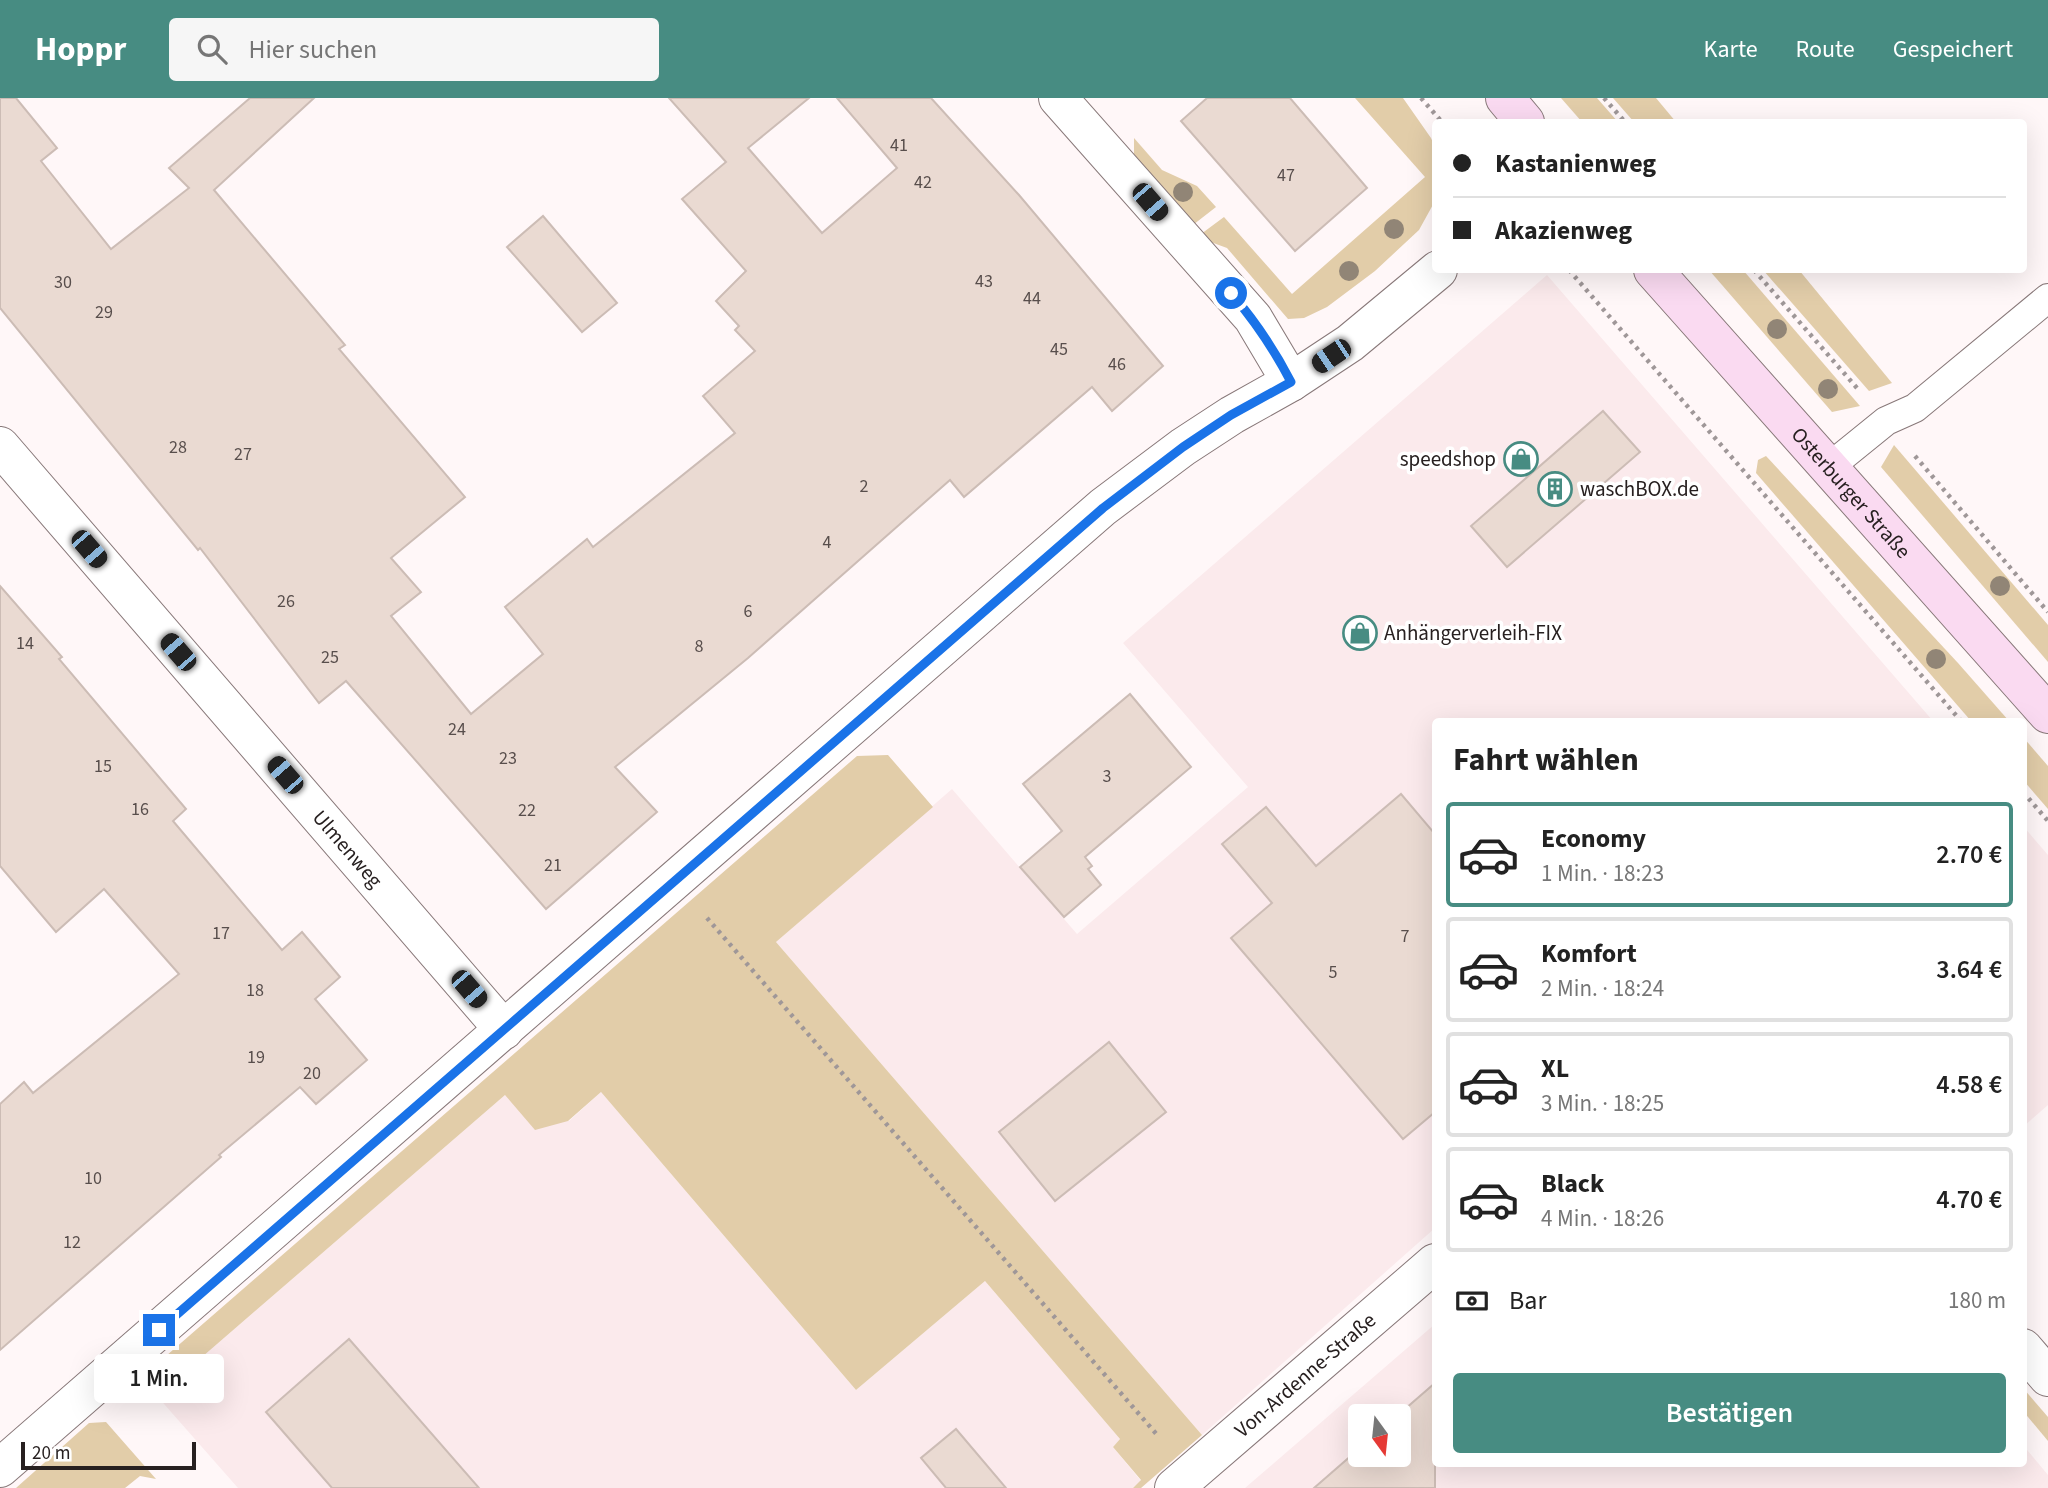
<!DOCTYPE html>
<html lang="de">
<meta charset="utf-8">
<style>
body{margin:0;font-family:"Source Sans 3",sans-serif;background:#f6f6f6;color:#222;height:100vh;display:flex;flex-direction:column;font-size:26px;white-space:nowrap}
*{box-sizing:border-box;margin:0}
p{font-size:23px;color:#767676}
.icon{flex:none;width:38px;height:38px;fill:none;stroke:currentColor;stroke-width:2;stroke-linecap:round;stroke-linejoin:round}
.map{position:relative;flex:1;overflow:hidden}
.sheet{position:absolute;left:1432px;top:620px;width:595px;height:749px;display:flex;flex-direction:column;background:#fff;border-radius:7px;box-shadow:0 7px 28px #0002}
.sheet>*{flex:none}
.top-card{position:absolute;left:1432px;top:21px;width:595px;height:154px;border-radius:7px;box-shadow:0 7px 28px #0002;display:grid;align-content:center;height:154px;padding:0 21px;background:#fff}
.needle{width:46px;rotate:165deg}
.buttons{position:absolute;left:1348px;top:1306px;display:grid;gap:14px}
.buttons a{display:grid;place-items:center;width:63px;height:63px;border-radius:7px;background:#fff;box-shadow:0 7px 28px #0002;font-size:35px}
.scale{position:absolute;left:21px;bottom:18px;width:175px;box-sizing:border-box;padding-left:7px;border:4px solid #272020;border-top:0;font-size:19px;line-height:24px;white-space:nowrap;color:#272020;-webkit-text-stroke:5px #fff;paint-order:stroke}
.end{position:absolute;width:32px;height:32px;margin:-16px;border:9px solid #1a73e8;background:#fff;box-shadow:0 0 0 4px #fff}
.from{border-radius:50%}
.bubble{position:absolute;height:49px;border-radius:7px;background:#fff;box-shadow:0 7px 28px #0002;font-size:23px;font-weight:600;line-height:49px;text-align:center}
.car{position:absolute;width:21px;height:42px;margin:-21px -10px;border-radius:9px;box-shadow:0 0 5px 2px #0007;background:linear-gradient(#222 24%,#8ab4d8 0 40%,#222 0 76%,#8ab4d8 0 86%,#222 0)}
.top-card b{display:flex;align-items:center;gap:24px;height:66px;font-size:26px}
.top-card b+b{border-top:2px solid #e0e0e0}
.top-card i{width:18px;height:18px;background:#222}
ul{padding:0;list-style:none}
li{display:flex;align-items:center;gap:21px;height:105px;margin:0 14px 10px;padding:0 7px;border:4px solid #e0e0e0;border-radius:7px}
li div{flex:1}
li b{display:block;font-size:26px}
li em{font-style:normal;font-weight:600}
li.on{border-color:#478c82}
li>.icon{width:63px;height:63px;stroke-width:1.5}
h2{padding:0 21px;font-size:32px;line-height:84px}
.pay{display:flex;align-items:center;gap:18px;height:77px;padding:0 21px;font-size:26px}
.pay p{margin-inline-start:auto}
.action{display:flex;gap:14px;margin-top:auto;padding:14px 21px}
.action a{flex:1;height:80px;border-radius:7px;background:#478c82;color:#fff;font-size:28px;font-weight:600;line-height:80px;text-align:center}
header{display:flex;align-items:center;gap:42px;box-sizing:border-box;height:98px;padding:0 35px;background:#478c82;color:#fff}
header strong{font-size:33px}
nav{display:flex;gap:38px;margin-inline-start:auto;font-size:24px}
.search{width:490px;height:63px;background:#f6f6f6;display:flex;align-items:center;gap:18px;box-sizing:border-box;padding:0 24px;border-radius:7px;color:#767676;font-size:26px}
.map>svg:first-child{display:block}
</style>
<header>
<strong>Hoppr</strong>
<div class="search"><svg class="icon" aria-label="search" viewBox="0 0 24 24"><circle cx="10" cy="10" r="6"/><path d="M15 15l6 6"/></svg>Hier suchen</div>
<nav><a>Karte</a><a>Route</a><a>Gespeichert</a></nav>
</header>
<div class="map">
<svg width="2048" height="1390" viewBox="0 0 2048 1390">
<rect width="100%" height="100%" fill="#fff7f8"/>
<g fill="#fbeaec" fill-rule="evenodd">
<polygon points="1547,177 1933,623 1435,623 1435,1130 1202,1337 776,844 952,691 1077,836 1248,689 1123,545"/>
<polygon points="2023,728 2048,757 2048,1007 2023,1029"/>
<polygon points="601,994 856,1292 985,1183 1120,1341 1113,1349 1141,1383 1133,1390 238,1390 157,1298 505,997 569,1023"/>
<path d="M1435,1226V1365H2023V1347L2048,1377V1390H1245ZM1360,1318H1398V1356H1360Z"/>
</g>
<g fill="#e2cda9">
<polygon points="1355,0 1403,0 1431,40 1435,49 1435,103 1419,132 1375,173 1327,209 1304,220 1288,221 1227,150 1197,139 1224,119 1292,196 1425,79"/>
<polygon points="1561,0 1597,0 1618,24 1582,24"/>
<polygon points="1613,0 1656,0 1676,24 1634,24"/>
<polygon points="1134,40 1162,72 1197,88 1216,109 1189,130 1134,56"/>
<polygon points="1709,172 1743,172 1860,308 1832,314"/>
<polygon points="1763,172 1799,172 1892,285 1869,293"/>
<polygon points="1894,347 2048,527 2048,564 1881,369"/>
<polygon points="1766,358 1958,565 2009,623 1971,623 1756,375 1758,362"/>
<polygon points="2023,639 2048,668 2048,711 2023,682"/>
<polygon points="888,657 933,709 776,844 1202,1337 1141,1390 1133,1390 1141,1382 1113,1349 1120,1341 985,1183 856,1292 601,994 568,1023 535,1032 505,997 157,1298 151,1271 857,658"/>
<polygon points="2023,1290 2048,1319 2048,1343 2023,1313"/>
<polygon points="106,1324 156,1381 140,1378 125,1390 16,1390 89,1325"/>
</g>
<g fill="#eadad2" stroke="#ccbcb5" stroke-width="2">
<polygon points="0,0 16,0 57,50 41,63 111,151 189,90 169,70 250,0 314,0 214,92 345,247 339,251 465,399 391,460 421,494 391,518 471,616 543,556 505,509 587,441 593,449 735,335 703,298 755,253 735,232 739,228 716,203 746,173 682,101 726,64 669,0 809,0 748,50 822,135 897,70 837,0 931,0 1019,97 1163,268 1112,313 1092,289 964,399 950,382 748,560 615,669 657,714 546,811 346,583 319,605 200,450 198,452 0,210"/>
<polygon points="1207,0 1290,0 1367,90 1295,153 1181,23"/>
<polygon points="543,118 617,205 582,234 507,149"/>
<polygon points="1603,313 1640,354 1507,469 1471,428"/>
<polygon points="0,488 62,559 59,561 186,711 173,723 282,852 302,834 340,879 315,901 367,962 316,1006 300,989 219,1057 221,1059 0,1252 0,1006 24,984 33,995 179,876 104,791 56,834 0,768"/>
<polygon points="1130,596 1191,669 1085,759 1092,768 1088,771 1101,787 1064,819 1020,769 1062,733 1023,686"/>
<polygon points="1401,696 1435,736 1435,1014 1403,1041 1231,840 1272,805 1222,746 1266,709 1316,768"/>
<polygon points="1109,944 1166,1014 1055,1103 999,1034"/>
<polygon points="349,1241 479,1390 332,1390 266,1314"/>
<polygon points="1435,1285 1435,1390 1314,1390 1360,1350 1360,1356 1398,1356 1397,1318"/>
<polygon points="956,1331 1006,1390 946,1390 921,1360"/>
</g>
<g fill="none" stroke-linecap="round" stroke-linejoin="round">
<g stroke="#887879" stroke-width="30">
<polyline id="lane" points="1828,370 1886,323 1915,310 2048,200"/>
</g>
<g stroke="#887879" stroke-width="40">
<g id="street">
<polyline points="1058,0 1253,220 1291,284"/>
<path id="s1" d="M0,348L504,932"/>
<polyline points="2023,1250 2048,1279"/>
<polyline points="0,1370 1103,409 1183,349 1232,317 1291,284 1350,245 1438,172"/>
<path id="s2" d="M1174,1390L1435,1165"/>
</g>
</g>
<g stroke="#887879" stroke-width="40">
<g id="secondary">
<polyline points="1505,0 1525,24"/>
<path id="s3" d="M1653,172L2048,616"/>
</g>
</g>
<g stroke="#9f9798" stroke-width="4.5" stroke-dasharray="3.5 5" stroke-linecap="butt">
<polyline points="1421,0 1442,24"/>
<polyline points="1604,0 1625,24"/>
<polyline points="1569,172 1961,623"/>
<polyline points="1754,172 1857,290"/>
<polyline points="1915,358 2048,514"/>
<polyline points="2023,694 2048,723"/>
<polyline points="707,820 1159,1339"/>
</g>
<use href="#lane" stroke="#fff" stroke-width="28"/>
<use href="#street" stroke="#fff" stroke-width="38"/>
<use href="#secondary" stroke="#fadaf1" stroke-width="38"/>
</g>
<g fill="#918576">
<circle cx="1183" cy="94" r="10"/>
<circle cx="1394" cy="131" r="10"/>
<circle cx="1349" cy="173" r="10"/>
<circle cx="1777" cy="231" r="10"/>
<circle cx="1828" cy="291" r="10"/>
<circle cx="2000" cy="488" r="10"/>
<circle cx="1936" cy="561" r="10"/>
</g>
<g fill="none" stroke-linecap="round" stroke-linejoin="round">
<path stroke="#1a73e8" stroke-width="9" d="M159,1232L1103,410L1183,349L1231,317L1291,284C1274,251 1255,223 1231,195"/>
</g>
<defs>
<g id="shop-ring" transform="scale(1.75)"><circle r="9.5" fill="#fff" stroke="#478c82" stroke-width="1.5"/><path d="M-5-2.5h2.3a2.7 3.5 0 0 1 5.4 0H5L5.5 6h-11ZM-1.5-2.5h3a1.5 2.3 0 0 0-3 0Z" fill="#478c82"/></g>
<g id="building-ring" transform="scale(1.75)"><circle r="9.5" fill="#fff" stroke="#478c82" stroke-width="1.5"/><path d="M-4-6H4V6H1V3H-1V6H-4ZM-2.5-4.3h1.7v1.8h-1.7ZM.8-4.3h1.7v1.8H.8ZM-2.5-1h1.7V.8h-1.7ZM.8-1h1.7V.8H.8Z" fill="#478c82"/></g>
</defs>
<g fill-rule="evenodd">
<use href="#shop-ring" x="1521" y="361"/>
<use href="#building-ring" x="1555" y="391"/>
<use href="#shop-ring" x="1360" y="535"/>
</g>
<g text-anchor="middle" dominant-baseline="central" stroke-width="7" stroke-linejoin="round" paint-order="stroke">
<g font-size="18" fill="#584e4c">
<text x="899" y="47">41</text>
<text x="1286" y="77">47</text>
<text x="923" y="84">42</text>
<text x="984" y="183">43</text>
<text x="63" y="184">30</text>
<text x="1032" y="200">44</text>
<text x="104" y="214">29</text>
<text x="1059" y="251">45</text>
<text x="1117" y="266">46</text>
<text x="178" y="349">28</text>
<text x="243" y="356">27</text>
<text x="864" y="388">2</text>
<text x="827" y="444">4</text>
<text x="286" y="503">26</text>
<text x="748" y="513">6</text>
<text x="25" y="545">14</text>
<text x="699" y="548">8</text>
<text x="330" y="559">25</text>
<text x="457" y="631">24</text>
<text x="508" y="660">23</text>
<text x="103" y="668">15</text>
<text x="1107" y="678">3</text>
<text x="140" y="711">16</text>
<text x="527" y="712">22</text>
<text x="553" y="767">21</text>
<text x="221" y="835">17</text>
<text x="1405" y="838">7</text>
<text x="1333" y="874">5</text>
<text x="255" y="892">18</text>
<text x="256" y="959">19</text>
<text x="312" y="975">20</text>
<text x="93" y="1080">10</text>
<text x="72" y="1144">12</text>
</g>
<g font-size="21" fill="#272020" stroke="#fff" text-anchor="start">
<text x="1496" y="361" text-anchor="end">speedshop</text>
<text x="1580" y="391">waschBOX.de</text>
<text x="1384" y="535">Anhängerverleih-FIX</text>
</g>
<g font-size="21" fill="#272020" stroke="#fff">
<text stroke="none"><textPath href="#s3" startOffset="298">Osterburger Straße</textPath></text>
<text stroke="none"><textPath href="#s1" startOffset="532">Ulmenweg</textPath></text>
<text stroke="none"><textPath href="#s2" startOffset="173">Von-Ardenne-Straße</textPath></text>
</g>
</g>
</svg>
<div class="buttons">
<a><svg class="needle" viewBox="-14 -14 28 28"><path d="M0-13l5 13h-10z" fill="#e53935"/><path d="M0 13l5-13h-10z" fill="#767676"/></svg></a>
</div>
<div class="scale">20 m</div>
<i class="end from" style="left:1231px;top:195px"></i>
<i class="end" style="left:159px;top:1232px"></i>
<div class="bubble" style="left:94px;top:1256px;width:130px">1 Min.</div>
<i class="car" style="left:1150px;top:104px;rotate:139deg"></i>
<i class="car" style="left:1331px;top:258px;rotate:236deg"></i>
<i class="car" style="left:89px;top:451px;rotate:139deg"></i>
<i class="car" style="left:178px;top:554px;rotate:319deg"></i>
<i class="car" style="left:285px;top:677px;rotate:319deg"></i>
<i class="car" style="left:469px;top:891px;rotate:139deg"></i>
<div class="top-card">
<b><i class="from"></i>Kastanienweg</b>
<b><i></i>Akazienweg</b>
</div>
<section class="sheet">
<h2>Fahrt wählen</h2>
<ul>
<li class="on"><svg class="icon" aria-label="car" viewBox="0 0 24 24"><path d="M5 17H2v-5l4-1 3-4h7l3 4 3 1v5h-3M9 17h6M6 11h13"/><circle cx="7" cy="17" r="2"/><circle cx="17" cy="17" r="2"/></svg><div><b>Economy</b><p>1 Min. · 18:23</p></div><em>2.70 €</em></li>
<li><svg class="icon" aria-label="car" viewBox="0 0 24 24"><path d="M5 17H2v-5l4-1 3-4h7l3 4 3 1v5h-3M9 17h6M6 11h13"/><circle cx="7" cy="17" r="2"/><circle cx="17" cy="17" r="2"/></svg><div><b>Komfort</b><p>2 Min. · 18:24</p></div><em>3.64 €</em></li>
<li><svg class="icon" aria-label="car" viewBox="0 0 24 24"><path d="M5 17H2v-5l4-1 3-4h7l3 4 3 1v5h-3M9 17h6M6 11h13"/><circle cx="7" cy="17" r="2"/><circle cx="17" cy="17" r="2"/></svg><div><b>XL</b><p>3 Min. · 18:25</p></div><em>4.58 €</em></li>
<li><svg class="icon" aria-label="car" viewBox="0 0 24 24"><path d="M5 17H2v-5l4-1 3-4h7l3 4 3 1v5h-3M9 17h6M6 11h13"/><circle cx="7" cy="17" r="2"/><circle cx="17" cy="17" r="2"/></svg><div><b>Black</b><p>4 Min. · 18:26</p></div><em>4.70 €</em></li>
</ul>
<div class="pay"><svg class="icon" aria-label="cash" viewBox="0 0 24 24"><path d="M3 7h18v10H3z"/><circle cx="12" cy="12" r="2"/></svg>Bar<p>180 m</p></div>
<div class="action"><a>Bestätigen</a></div>
</section>
</div>
